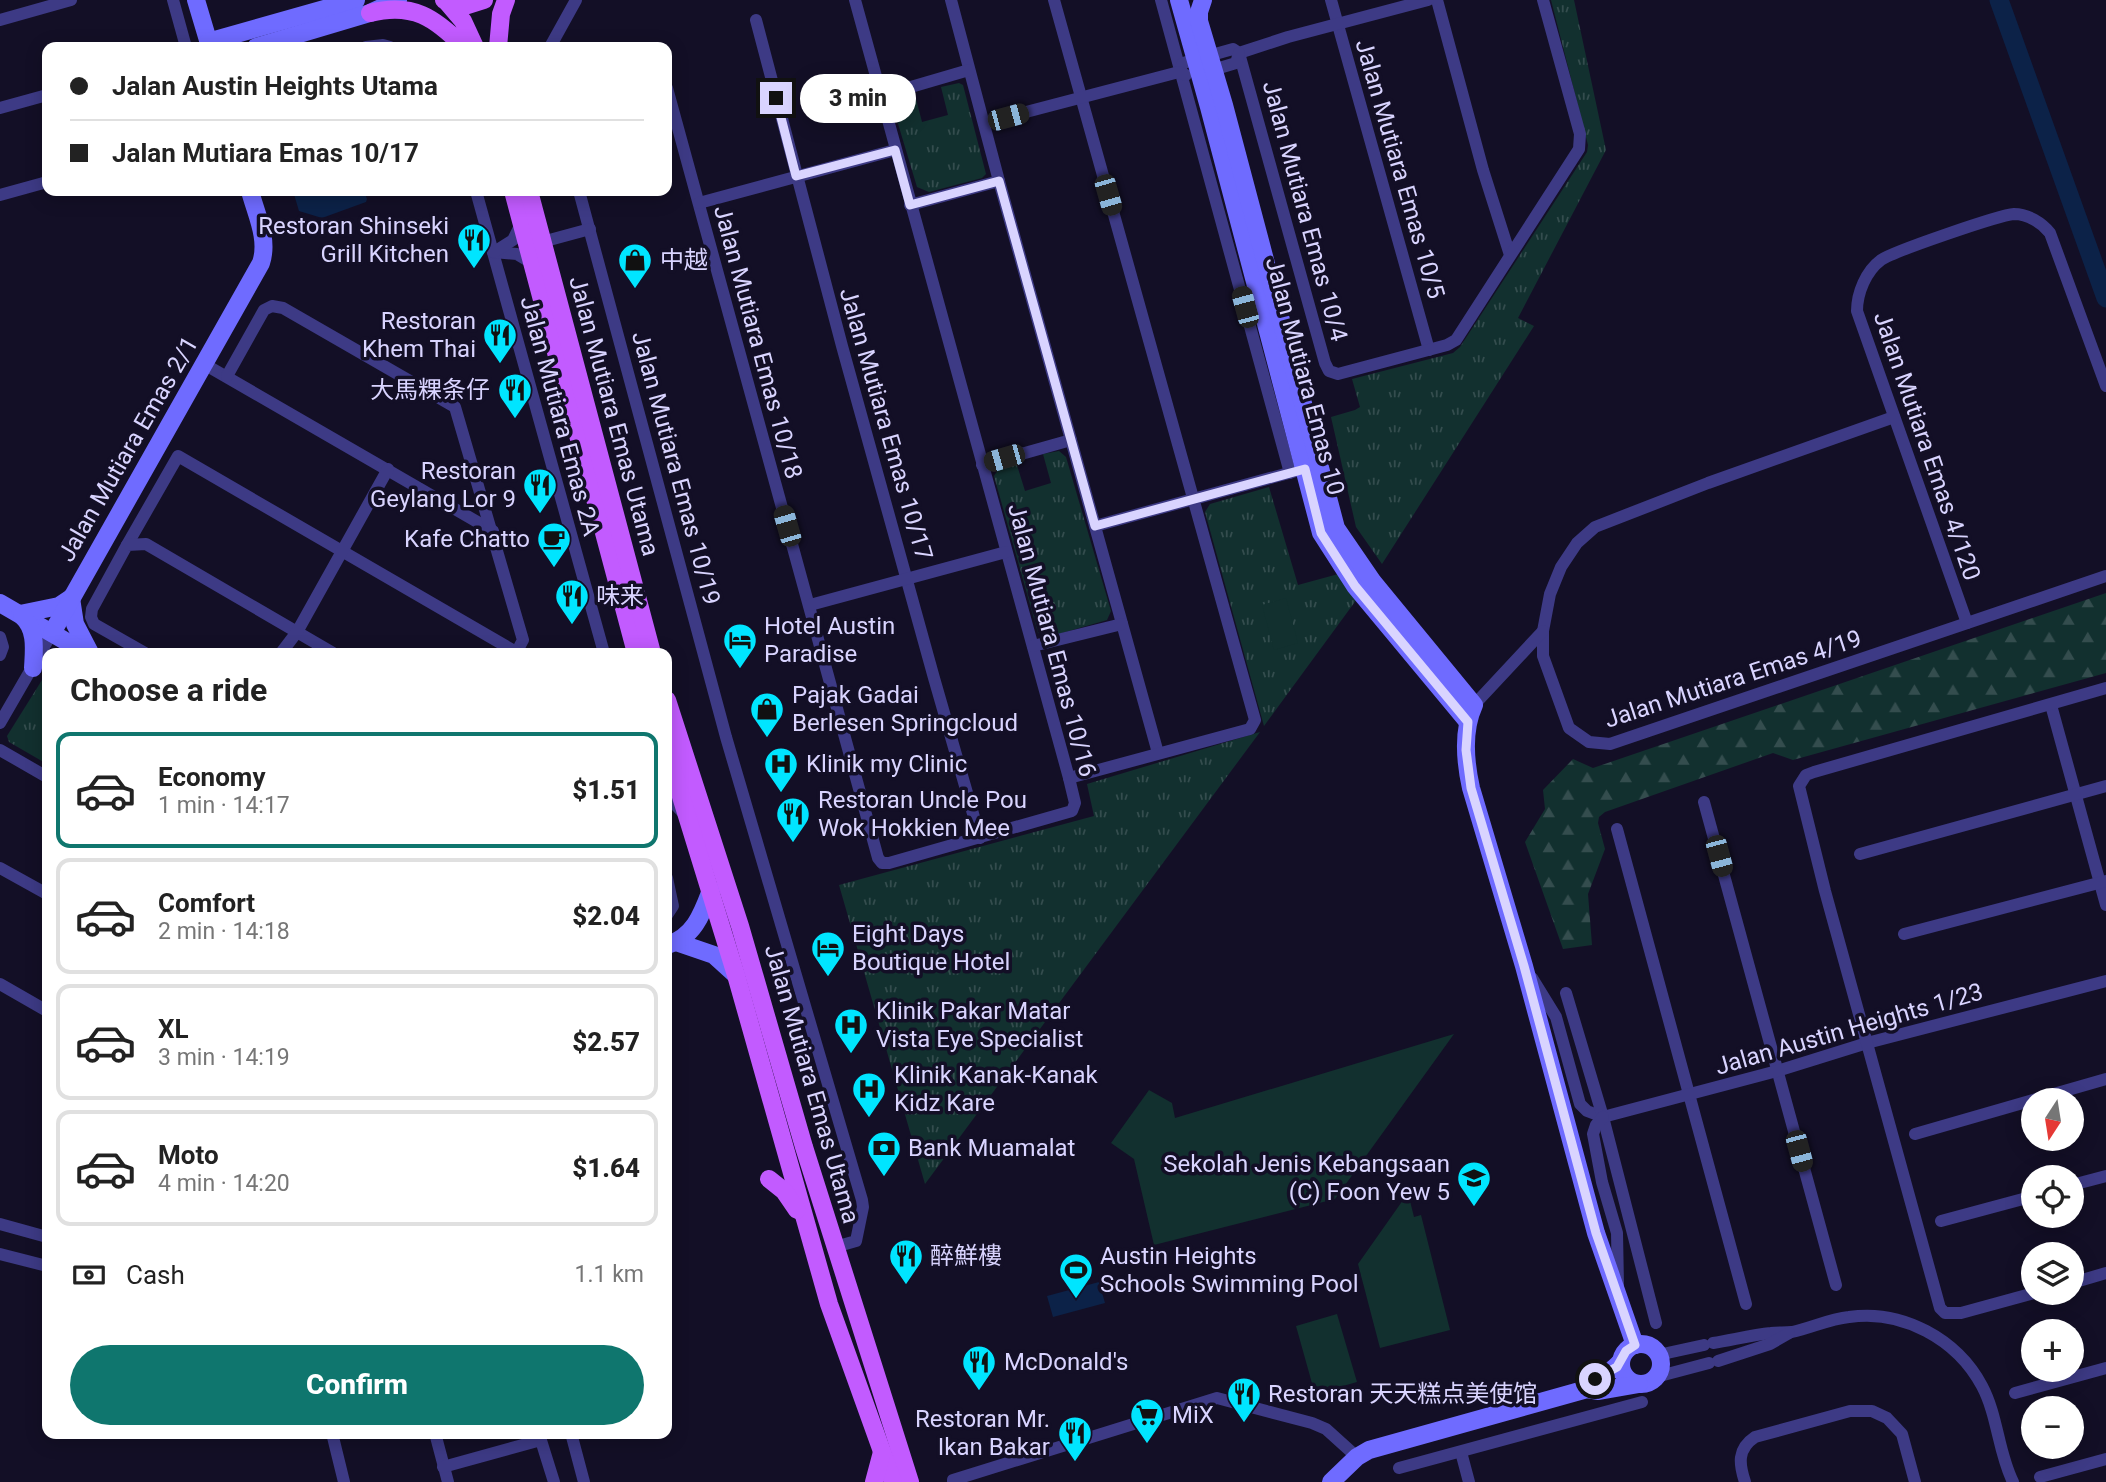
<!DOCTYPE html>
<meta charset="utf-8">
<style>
body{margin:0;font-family:Roboto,"Noto Sans SC",sans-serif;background:#f2f2f2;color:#222;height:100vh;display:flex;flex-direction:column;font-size:26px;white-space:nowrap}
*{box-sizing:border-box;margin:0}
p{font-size:23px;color:#767676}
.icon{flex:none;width:38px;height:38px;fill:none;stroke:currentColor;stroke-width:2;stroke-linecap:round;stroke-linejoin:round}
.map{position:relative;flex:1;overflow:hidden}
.panel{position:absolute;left:42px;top:648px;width:630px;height:791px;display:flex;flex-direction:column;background:#fff;border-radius:14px;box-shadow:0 4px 18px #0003}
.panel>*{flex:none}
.banner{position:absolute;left:42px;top:42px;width:630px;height:154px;border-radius:14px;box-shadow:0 4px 18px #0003;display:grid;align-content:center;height:154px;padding:0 28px;background:#fff}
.needle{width:46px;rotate:192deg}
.controls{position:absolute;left:2021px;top:1088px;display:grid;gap:14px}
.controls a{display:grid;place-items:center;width:63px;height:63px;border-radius:50%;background:#fff;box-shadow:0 4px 18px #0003;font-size:35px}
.end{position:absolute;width:32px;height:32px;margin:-16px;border:9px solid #d9d4ff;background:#111;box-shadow:0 0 0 4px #111}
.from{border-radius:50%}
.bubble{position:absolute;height:49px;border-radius:24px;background:#fff;box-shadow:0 4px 18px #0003;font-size:23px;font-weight:800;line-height:49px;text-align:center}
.car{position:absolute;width:21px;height:42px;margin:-21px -10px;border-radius:9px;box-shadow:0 0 5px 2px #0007;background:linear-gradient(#222 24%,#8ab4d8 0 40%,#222 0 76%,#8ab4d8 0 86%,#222 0)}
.banner b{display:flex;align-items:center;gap:24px;height:66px;font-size:26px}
.banner b+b{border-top:2px solid #e0e0e0}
.banner i{width:18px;height:18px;background:#222}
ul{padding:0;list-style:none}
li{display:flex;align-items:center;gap:21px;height:116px;margin:0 14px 10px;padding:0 14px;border:4px solid #e0e0e0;border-radius:14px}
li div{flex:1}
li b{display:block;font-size:26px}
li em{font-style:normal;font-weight:800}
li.active{border-color:#0f766e}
li>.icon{width:63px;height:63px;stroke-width:1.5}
h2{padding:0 28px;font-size:32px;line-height:84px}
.pay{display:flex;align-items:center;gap:18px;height:77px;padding:0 28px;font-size:26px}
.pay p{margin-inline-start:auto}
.primary-button{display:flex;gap:14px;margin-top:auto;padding:14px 28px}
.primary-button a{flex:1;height:80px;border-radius:42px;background:#0f766e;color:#fff;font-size:28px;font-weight:800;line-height:80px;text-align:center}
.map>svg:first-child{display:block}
</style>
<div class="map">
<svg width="2106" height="1482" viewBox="0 0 2106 1482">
<defs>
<pattern id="grass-tufts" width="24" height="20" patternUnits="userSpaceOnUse" patternTransform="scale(1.75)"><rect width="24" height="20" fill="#12302f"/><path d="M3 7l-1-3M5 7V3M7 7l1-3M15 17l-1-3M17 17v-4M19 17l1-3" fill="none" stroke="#344d4e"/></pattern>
<pattern id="forest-firs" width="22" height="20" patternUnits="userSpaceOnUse" patternTransform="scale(1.75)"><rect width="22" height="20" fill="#12302f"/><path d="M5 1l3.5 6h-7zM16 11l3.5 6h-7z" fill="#344d4e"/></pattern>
</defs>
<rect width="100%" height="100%" fill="#130f26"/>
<g fill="url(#grass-tufts)">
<polygon points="1551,0 1574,0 1606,150 1518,318 1534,326 1382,564 1356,527 1331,417 1355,410 1360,407 1352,379 1453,353 1460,347 1587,152 1588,145"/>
<polygon points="959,83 963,85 986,174 982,178 929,192 917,187 893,107 900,100 915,95 922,122 948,115 941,87"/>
<polygon points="1059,451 1066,457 1111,611 1107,620 1048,637 1038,633 994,476 999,468 1016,462 1025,491 1051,483 1043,454"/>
<polygon points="1269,487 1298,585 1342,573 1357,599 1264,726 1205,512 1210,504"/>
<polygon points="47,672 47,764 9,742 7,736"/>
<polygon points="1260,732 925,1184 839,885 1094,816 1087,784"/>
</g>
<polygon fill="url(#forest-firs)" points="2106,593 2106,673 1793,760 1773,753 1605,812 1599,817 1598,823 1605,849 1588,894 1592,945 1563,949 1525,842 1545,809 1543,790 1573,759 1593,768"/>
<g fill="#12302f">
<polygon points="1286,598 1298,643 1274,650 1262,605"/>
<polygon points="1454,1034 1335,1199 1154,1245 1134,1159 1111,1143 1149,1090 1172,1103 1175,1118"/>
<polygon points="1408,1193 1414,1217 1421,1215 1450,1330 1380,1348 1358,1264"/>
<polygon points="1337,1314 1357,1382 1315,1394 1296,1326"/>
</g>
<g fill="#0c2248">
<polygon points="293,191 364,191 367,199 366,202 322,218 299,211"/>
<polygon points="1099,1282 1105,1303 1053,1317 1047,1296"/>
</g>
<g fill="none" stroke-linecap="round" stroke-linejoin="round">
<polyline stroke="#0c2248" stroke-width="19" points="1999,0 2106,298"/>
<g stroke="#3d3a85" stroke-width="12">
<polyline points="173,0 186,47"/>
<polyline points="951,0 999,181 1158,753"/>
<polyline points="1054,0 1255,720 1250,729 1069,778"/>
<polyline points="1161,0 1290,473"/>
<polyline points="1331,0 1429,350"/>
<polyline points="1437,0 1483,170 1510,255"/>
<polyline points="0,20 71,0"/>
<polyline points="756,20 842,346 934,678 980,838"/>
<polyline points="366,47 383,45 390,47"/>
<polyline points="550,47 576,0"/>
<polyline points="1239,53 1325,363 1329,371 1338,374 1447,345 1456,340 1579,149 1580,134 1543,0"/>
<polyline points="1179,72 1183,63 1233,49 1239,53 1288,37 1428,0"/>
<polyline points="1206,72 1236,63 1239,53"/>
<polyline points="667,88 878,858 882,863 889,863 1072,811 1075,803 1069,778 855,0"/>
<polyline points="880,96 969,70"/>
<polyline points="0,108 47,95"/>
<polyline points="984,123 1179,72 1186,75"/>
<polyline points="476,191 604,653"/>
<polyline points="579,191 726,737 862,1200 863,1207 856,1241 835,1247"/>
<polyline points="0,195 47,182"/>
<polyline points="699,203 895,150"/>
<polyline points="910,205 999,181"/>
<polyline points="542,242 590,229"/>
<polyline points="493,252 517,254 532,263"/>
<polyline points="494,252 513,240 521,224"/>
<polyline points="204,364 493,531"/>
<polyline points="227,376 264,310 272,306 283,308 455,407 523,640 516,653"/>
<polyline points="1894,417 1708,483 1595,527 1577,543 1561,567 1550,594 1543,631 1543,656 1569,728 1589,742 1610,744 2106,576"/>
<polyline points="982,465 1071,440"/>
<polyline points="1095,526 1296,471"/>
<polyline points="127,545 178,456 516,652"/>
<polyline points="810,605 1006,552"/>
<path d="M1967,623L1857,311C1857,293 1866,271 1881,260C1892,252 1999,215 2014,214C2028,214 2042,223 2050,233L2106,386"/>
<polyline points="0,637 3,647 0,655"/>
<polyline points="1033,646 1122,624"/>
<polyline points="145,653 94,624 91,617 92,609 127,545 146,544 333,653"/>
<polyline points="281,653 297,632 388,469"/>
<polyline points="1474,705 1543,631"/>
<polyline points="2051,705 2106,905"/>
<polyline points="0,723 52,633"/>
<polyline points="0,750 47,777"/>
<polyline points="667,796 683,813"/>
<polyline points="1704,802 1836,1285"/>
<polyline points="1617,829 1746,1304"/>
<polyline points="1860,854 2106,786"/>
<polyline points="0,868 47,894"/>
<polyline points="667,878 673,906 667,915"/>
<polyline points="1904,934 2106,881"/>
<polyline points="1532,978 1556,1017 1580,1104 1587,1111 1603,1117"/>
<polyline points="0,984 47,1011"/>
<polyline points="1566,993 1603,1117 1656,1323"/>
<polyline points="1603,1117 1777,1071 1867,1043 2106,981"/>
<polyline points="1603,1117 1596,1125 1593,1134 1602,1182 1617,1233 1618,1285"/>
<polyline points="1915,1134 2106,1079"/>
<polyline points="2072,1185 2106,1176"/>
<polyline points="1941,1221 2034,1196"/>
<polyline points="0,1224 47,1237"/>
<polyline points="0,1254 47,1266"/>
<polyline points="2072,1283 2106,1273"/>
<polyline points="2034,1293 1961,1313 1945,1313 1940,1308 1825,891 1799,786 1806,775 1814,772 2106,688"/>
<path d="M1713,1343C1732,1340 1752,1335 1771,1333C1778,1332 1785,1333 1792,1332C1811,1328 1829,1319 1849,1317C1902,1309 1957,1339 1982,1386C1998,1416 1998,1452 2013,1482"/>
<polyline points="1658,1355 1704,1345"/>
<polyline points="1718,1361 1770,1344 1789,1333"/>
<polyline points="1656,1377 1709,1363"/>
<polyline points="2015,1393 2106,1368"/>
<polyline points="332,1433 344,1482"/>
<polyline points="435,1433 448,1482"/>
<polyline points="571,1433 584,1482"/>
<polyline points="539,1434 554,1482"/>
<polyline points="1461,1452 1469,1482"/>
<polyline points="443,1467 541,1440"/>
<polyline points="1399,1468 1642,1402"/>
<polyline points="2040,1477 2106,1459"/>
<polyline points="953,1482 953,1480 1217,1398 1312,1423 1326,1429 1357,1457"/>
<path d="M1745,1482C1739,1464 1737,1449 1755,1437L1850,1411H1872L1887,1418L1902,1434L1915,1482"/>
</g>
<g stroke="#6f6bff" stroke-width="18">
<polyline points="196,0 210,47"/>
<polyline points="1179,0 1209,107 1321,533 1355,586 1468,722"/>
<path d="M1203,0L1199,12V21L1224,105L1336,528L1373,582L1474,705C1462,731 1465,761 1471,788L1524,966L1596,1233L1635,1345"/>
<polyline points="208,42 356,0"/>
<polyline points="256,47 370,13 398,0"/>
<polyline points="71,598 75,624 90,653"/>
<polyline points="0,603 86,653"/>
<polyline points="20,614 59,606 71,598"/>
<path d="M22,616C37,630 34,649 33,668"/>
<path d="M52,633L261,263C269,239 256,214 250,191"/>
<polyline points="676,942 714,955 736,975"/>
<path d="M667,945C694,937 702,914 711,890"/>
<circle cx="1641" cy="1364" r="20"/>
<path d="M1587,1389C1598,1376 1611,1374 1621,1361"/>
<polyline points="1331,1482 1357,1457 1369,1450 1587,1389 1599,1391 1639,1384"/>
</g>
<g stroke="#c25bff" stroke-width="18">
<polyline points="444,0 465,6 484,0"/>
<polyline points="446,1 463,21 475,47"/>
<path d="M370,13C413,2 435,18 464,47"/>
<polyline points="498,47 501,14 506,0"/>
<polyline points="513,191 636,653"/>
<polyline points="529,191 652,653"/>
<polyline points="667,700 740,926 804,1147 910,1482"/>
<polyline points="667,751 736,975 829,1304 893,1482"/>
<polyline points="769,1179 784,1191 797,1210"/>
<polyline points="874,1482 882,1452"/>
</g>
</g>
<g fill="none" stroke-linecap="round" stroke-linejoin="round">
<polyline stroke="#d9d4ff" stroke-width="9" points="776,98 796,176 895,150 910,205 999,181 1095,526 1305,469 1321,533 1355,586 1468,722 1466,750 1471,788 1524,966 1596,1233 1635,1345 1626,1351 1617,1367 1595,1379"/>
</g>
<defs>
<g id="restaurant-pin" transform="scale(1.75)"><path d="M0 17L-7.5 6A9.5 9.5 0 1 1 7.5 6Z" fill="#00e5ff" stroke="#130f26"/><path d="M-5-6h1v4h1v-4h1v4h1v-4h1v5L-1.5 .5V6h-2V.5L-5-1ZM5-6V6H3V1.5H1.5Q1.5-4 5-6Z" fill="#111"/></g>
<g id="shop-pin" transform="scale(1.75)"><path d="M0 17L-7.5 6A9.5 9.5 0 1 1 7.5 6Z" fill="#00e5ff" stroke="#130f26"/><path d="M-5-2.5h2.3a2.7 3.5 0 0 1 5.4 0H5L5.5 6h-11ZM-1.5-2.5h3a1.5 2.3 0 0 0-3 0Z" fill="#111"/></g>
<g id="cafe-pin" transform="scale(1.75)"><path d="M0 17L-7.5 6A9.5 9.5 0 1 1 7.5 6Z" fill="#00e5ff" stroke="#130f26"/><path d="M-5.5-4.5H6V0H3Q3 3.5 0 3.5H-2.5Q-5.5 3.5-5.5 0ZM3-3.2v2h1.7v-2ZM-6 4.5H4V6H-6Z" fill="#111"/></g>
<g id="hotel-pin" transform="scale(1.75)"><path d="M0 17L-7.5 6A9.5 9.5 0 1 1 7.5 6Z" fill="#00e5ff" stroke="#130f26"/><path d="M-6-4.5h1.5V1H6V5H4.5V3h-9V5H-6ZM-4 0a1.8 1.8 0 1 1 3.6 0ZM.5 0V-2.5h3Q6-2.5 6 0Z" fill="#111"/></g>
<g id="hospital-pin" transform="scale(1.75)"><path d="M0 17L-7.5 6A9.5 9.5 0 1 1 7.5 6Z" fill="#00e5ff" stroke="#130f26"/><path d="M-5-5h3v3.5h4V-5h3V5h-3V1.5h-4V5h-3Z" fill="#111"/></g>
<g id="bank-pin" transform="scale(1.75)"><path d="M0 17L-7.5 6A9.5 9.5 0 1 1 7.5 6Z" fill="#00e5ff" stroke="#130f26"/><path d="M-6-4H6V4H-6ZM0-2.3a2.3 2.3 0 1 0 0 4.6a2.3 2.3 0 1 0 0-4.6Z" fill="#111"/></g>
<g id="school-pin" transform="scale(1.75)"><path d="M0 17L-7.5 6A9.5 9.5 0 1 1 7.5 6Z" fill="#00e5ff" stroke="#130f26"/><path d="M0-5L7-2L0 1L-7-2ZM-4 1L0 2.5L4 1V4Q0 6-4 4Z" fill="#111"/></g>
<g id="stadium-pin" transform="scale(1.75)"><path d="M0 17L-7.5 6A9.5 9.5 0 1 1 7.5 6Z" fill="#00e5ff" stroke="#130f26"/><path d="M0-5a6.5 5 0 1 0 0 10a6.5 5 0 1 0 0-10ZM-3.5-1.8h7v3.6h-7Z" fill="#111"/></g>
<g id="supermarket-pin" transform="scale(1.75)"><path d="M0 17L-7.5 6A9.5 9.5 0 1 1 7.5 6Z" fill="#00e5ff" stroke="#130f26"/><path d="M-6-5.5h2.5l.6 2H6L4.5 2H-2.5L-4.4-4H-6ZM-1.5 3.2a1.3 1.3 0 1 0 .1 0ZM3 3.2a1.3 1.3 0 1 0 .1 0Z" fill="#111"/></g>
</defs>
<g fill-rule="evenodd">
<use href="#restaurant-pin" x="474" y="240"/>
<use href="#shop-pin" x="635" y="260"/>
<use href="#restaurant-pin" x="500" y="335"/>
<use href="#restaurant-pin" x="515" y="390"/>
<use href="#restaurant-pin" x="540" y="485"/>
<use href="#cafe-pin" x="554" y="539"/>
<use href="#restaurant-pin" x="572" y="596"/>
<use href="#hotel-pin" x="740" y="640"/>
<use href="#shop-pin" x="767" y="709"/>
<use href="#hospital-pin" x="781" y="764"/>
<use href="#restaurant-pin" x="793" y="814"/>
<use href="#hotel-pin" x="828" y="948"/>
<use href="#hospital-pin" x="851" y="1025"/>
<use href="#hospital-pin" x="869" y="1089"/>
<use href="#bank-pin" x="884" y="1148"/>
<use href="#school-pin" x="1474" y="1178"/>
<use href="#restaurant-pin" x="906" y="1256"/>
<use href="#stadium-pin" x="1076" y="1270"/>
<use href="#restaurant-pin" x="979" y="1362"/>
<use href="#restaurant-pin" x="1244" y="1394"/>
<use href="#supermarket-pin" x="1147" y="1415"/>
<use href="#restaurant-pin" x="1075" y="1433"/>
</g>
<g text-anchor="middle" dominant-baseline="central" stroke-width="7" stroke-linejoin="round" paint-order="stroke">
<g font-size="24" fill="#d9d4ff" stroke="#130f26">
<text transform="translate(1400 169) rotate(74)">Jalan Mutiara Emas 10/5</text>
<text transform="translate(1305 211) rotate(75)">Jalan Mutiara Emas 10/4</text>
<text transform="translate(758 342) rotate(75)">Jalan Mutiara Emas 10/18</text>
<text transform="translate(1305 376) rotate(75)">Jalan Mutiara Emas 10</text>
<text transform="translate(560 416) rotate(75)">Jalan Mutiara Emas 2A</text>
<text transform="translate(614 416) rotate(75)">Jalan Mutiara Emas Utama</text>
<text transform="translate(886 424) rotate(74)">Jalan Mutiara Emas 10/17</text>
<text transform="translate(1927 446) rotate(71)">Jalan Mutiara Emas 4/120</text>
<text transform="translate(128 449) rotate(-60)">Jalan Mutiara Emas 2/1</text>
<text transform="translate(676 468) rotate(75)">Jalan Mutiara Emas 10/19</text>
<text transform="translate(1052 640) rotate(75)">Jalan Mutiara Emas 10/16</text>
<text transform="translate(1733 679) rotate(-18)">Jalan Mutiara Emas 4/19</text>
<text transform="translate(1849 1029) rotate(-16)">Jalan Austin Heights 1/23</text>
<text transform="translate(812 1084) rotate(74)">Jalan Mutiara Emas Utama</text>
</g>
<g font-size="24" fill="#d9d4ff" stroke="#130f26" text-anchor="start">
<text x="449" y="226" text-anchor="end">Restoran Shinseki<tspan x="449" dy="28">Grill Kitchen</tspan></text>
<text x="660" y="260">中越</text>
<text x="476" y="321" text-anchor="end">Restoran<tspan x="476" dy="28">Khem Thai</tspan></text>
<text x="490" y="390" text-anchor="end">大馬粿条仔</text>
<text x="516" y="471" text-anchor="end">Restoran<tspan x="516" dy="28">Geylang Lor 9</tspan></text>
<text x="530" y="539" text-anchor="end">Kafe Chatto</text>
<text x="596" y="596">味来</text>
<text x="764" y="626">Hotel Austin<tspan x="764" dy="28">Paradise</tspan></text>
<text x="792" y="695">Pajak Gadai<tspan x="792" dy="28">Berlesen Springcloud</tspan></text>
<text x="806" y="764">Klinik my Clinic</text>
<text x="818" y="800">Restoran Uncle Pou<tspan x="818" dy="28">Wok Hokkien Mee</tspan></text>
<text x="852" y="934">Eight Days<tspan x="852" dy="28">Boutique Hotel</tspan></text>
<text x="876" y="1011">Klinik Pakar Matar<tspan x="876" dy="28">Vista Eye Specialist</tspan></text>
<text x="894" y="1075">Klinik Kanak-Kanak<tspan x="894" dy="28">Kidz Kare</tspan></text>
<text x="908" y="1148">Bank Muamalat</text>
<text x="1450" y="1164" text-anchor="end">Sekolah Jenis Kebangsaan<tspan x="1450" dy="28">(C) Foon Yew 5</tspan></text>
<text x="930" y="1256">醉鮮樓</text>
<text x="1100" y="1256">Austin Heights<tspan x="1100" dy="28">Schools Swimming Pool</tspan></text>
<text x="1004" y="1362">McDonald's</text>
<text x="1268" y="1394">Restoran 天天糕点美使馆</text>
<text x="1172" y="1415">MiX</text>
<text x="1050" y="1419" text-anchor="end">Restoran Mr.<tspan x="1050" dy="28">Ikan Bakar</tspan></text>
</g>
</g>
</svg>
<div class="controls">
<a><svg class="needle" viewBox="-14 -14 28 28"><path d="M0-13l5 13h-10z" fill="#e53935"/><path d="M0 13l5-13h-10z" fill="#767676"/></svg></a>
<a><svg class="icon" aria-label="locate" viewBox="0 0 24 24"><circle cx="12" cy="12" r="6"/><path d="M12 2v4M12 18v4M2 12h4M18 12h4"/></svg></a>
<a><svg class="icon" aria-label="layers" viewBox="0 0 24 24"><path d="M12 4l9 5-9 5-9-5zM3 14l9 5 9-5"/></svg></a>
<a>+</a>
<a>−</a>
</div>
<i class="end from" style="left:1595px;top:1379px"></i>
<i class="end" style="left:776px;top:98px"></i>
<div class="bubble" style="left:800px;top:74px;width:116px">3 min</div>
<i class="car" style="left:1008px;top:117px;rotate:75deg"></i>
<i class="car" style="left:1108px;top:195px;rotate:164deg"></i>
<i class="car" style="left:1245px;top:307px;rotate:345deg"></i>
<i class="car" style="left:1004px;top:458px;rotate:254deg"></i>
<i class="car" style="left:787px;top:526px;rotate:344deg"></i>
<i class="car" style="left:1719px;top:856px;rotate:165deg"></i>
<i class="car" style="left:1799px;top:1151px;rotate:165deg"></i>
<div class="banner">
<b><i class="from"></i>Jalan Austin Heights Utama</b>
<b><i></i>Jalan Mutiara Emas 10/17</b>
</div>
<section class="panel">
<h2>Choose a ride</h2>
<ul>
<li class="active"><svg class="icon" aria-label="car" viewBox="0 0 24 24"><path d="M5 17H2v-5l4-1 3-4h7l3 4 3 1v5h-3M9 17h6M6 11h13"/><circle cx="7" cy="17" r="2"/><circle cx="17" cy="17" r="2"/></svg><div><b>Economy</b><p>1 min · 14:17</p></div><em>$1.51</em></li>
<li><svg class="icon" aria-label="car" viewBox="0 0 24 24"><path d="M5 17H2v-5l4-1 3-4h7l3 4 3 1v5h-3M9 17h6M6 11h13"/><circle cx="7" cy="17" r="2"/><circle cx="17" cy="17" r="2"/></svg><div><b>Comfort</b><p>2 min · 14:18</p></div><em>$2.04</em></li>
<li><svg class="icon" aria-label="car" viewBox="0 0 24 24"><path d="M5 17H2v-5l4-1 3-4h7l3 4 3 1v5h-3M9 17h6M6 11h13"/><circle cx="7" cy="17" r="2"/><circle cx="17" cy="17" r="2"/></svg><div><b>XL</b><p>3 min · 14:19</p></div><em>$2.57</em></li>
<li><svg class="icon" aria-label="car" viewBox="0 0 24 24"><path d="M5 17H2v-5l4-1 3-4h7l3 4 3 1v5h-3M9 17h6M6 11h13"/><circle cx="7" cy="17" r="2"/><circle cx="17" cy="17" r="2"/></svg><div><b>Moto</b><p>4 min · 14:20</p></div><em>$1.64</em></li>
</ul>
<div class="pay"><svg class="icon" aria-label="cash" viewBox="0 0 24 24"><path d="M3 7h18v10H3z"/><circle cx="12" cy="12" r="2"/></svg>Cash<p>1.1 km</p></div>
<div class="primary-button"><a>Confirm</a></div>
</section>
</div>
